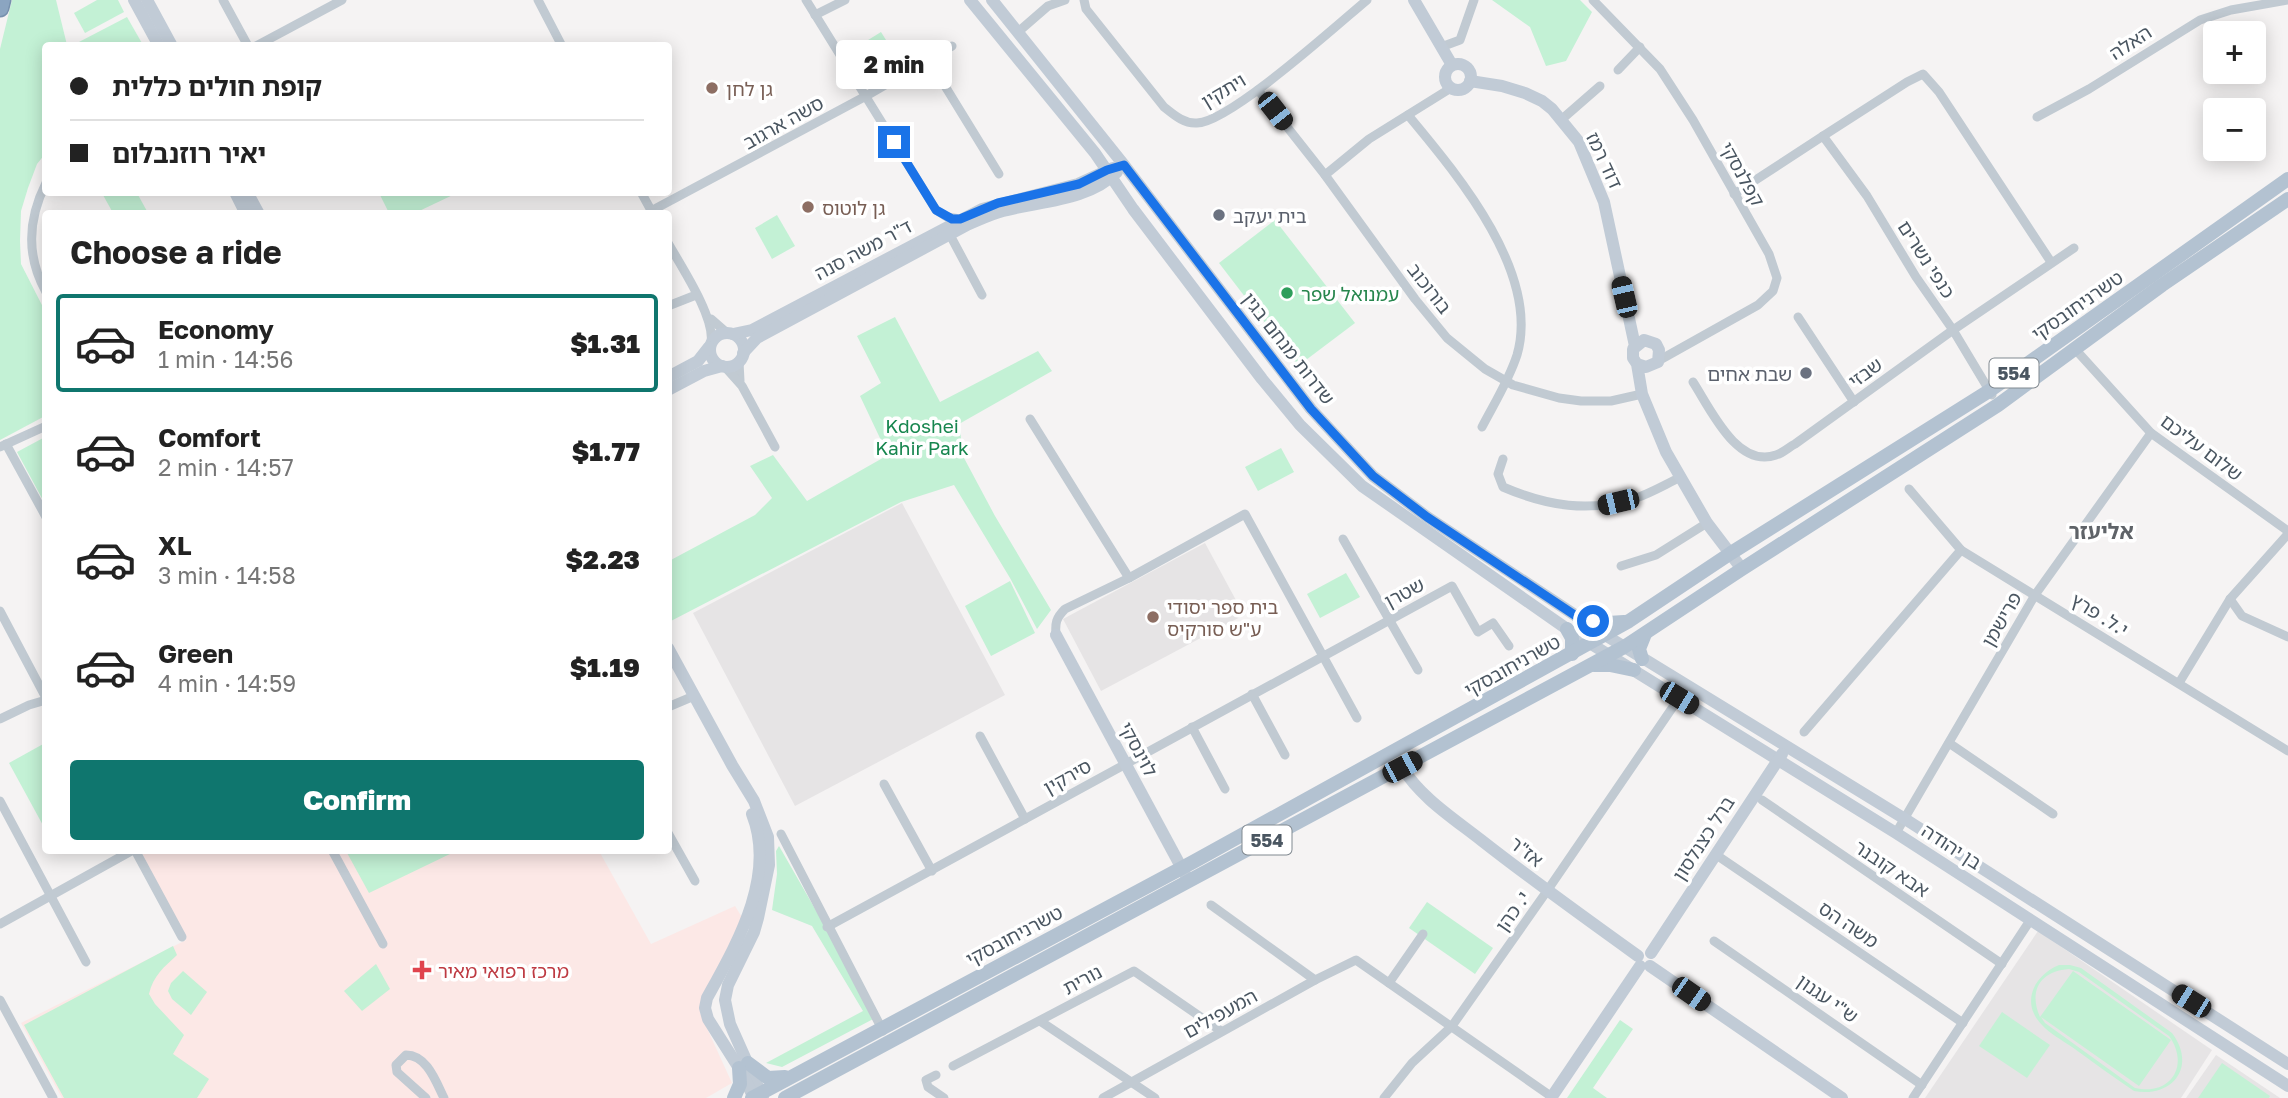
<!DOCTYPE html>
<meta charset="utf-8">
<style>
body{margin:0;font-family:"Golos Text","Noto Sans Hebrew",sans-serif;background:#f2f2f2;color:#222;height:100vh;display:flex;flex-direction:column;font-size:26px;white-space:nowrap}
*{box-sizing:border-box;margin:0}
p{font-size:23px;color:#767676}
.icon{flex:none;width:38px;height:38px;fill:none;stroke:currentColor;stroke-width:2;stroke-linecap:round;stroke-linejoin:round}
.map{position:relative;flex:1;overflow:hidden}
.drawer{position:absolute;left:42px;top:210px;width:630px;height:644px;display:flex;flex-direction:column;background:#fff;border-radius:7px;box-shadow:0 4px 18px #0003}
.drawer>*{flex:none}
.guide{position:absolute;left:42px;top:42px;width:630px;height:154px;border-radius:7px;box-shadow:0 4px 18px #0003;display:grid;align-content:center;height:154px;padding:0 28px;background:#fff}
.controls{position:absolute;left:2203px;top:21px;display:grid;gap:14px}
.controls a{display:grid;place-items:center;width:63px;height:63px;border-radius:7px;background:#fff;box-shadow:0 4px 18px #0003;font-size:35px}
.end{position:absolute;width:32px;height:32px;margin:-16px;border:9px solid #1a73e8;background:#fff;box-shadow:0 0 0 4px #fff}
.from{border-radius:50%}
.bubble{position:absolute;height:49px;border-radius:7px;background:#fff;box-shadow:0 4px 18px #0003;font-size:23px;font-weight:800;line-height:49px;text-align:center}
.car{position:absolute;width:21px;height:42px;margin:-21px -10px;border-radius:9px;box-shadow:0 0 5px 2px #0007;background:linear-gradient(#222 24%,#8ab4d8 0 40%,#222 0 76%,#8ab4d8 0 86%,#222 0)}
.guide b{display:flex;align-items:center;gap:24px;height:66px;font-size:26px}
.guide b+b{border-top:2px solid #e0e0e0}
.guide i{width:18px;height:18px;background:#222}
ul{padding:0;list-style:none}
li{display:flex;align-items:center;gap:21px;height:98px;margin:0 14px 10px;padding:0 14px;border:4px solid transparent;border-radius:7px}
li div{flex:1}
li b{display:block;font-size:26px}
li em{font-style:normal;font-weight:800}
li.active{border-color:#0f766e}
li>.icon{width:63px;height:63px;stroke-width:1.5}
h2{padding:0 28px;font-size:32px;line-height:84px}
.action{display:flex;gap:14px;margin-top:auto;padding:14px 28px}
.action a{flex:1;height:80px;border-radius:7px;background:#0f766e;color:#fff;font-size:28px;font-weight:800;line-height:80px;text-align:center}
.map>svg:first-child{display:block}
</style>
<div class="map">
<svg width="2288" height="1098" viewBox="0 0 2288 1098">
<rect width="100%" height="100%" fill="#f5f3f3"/>
<g fill="#e6e4e5">
<polygon points="902,503 1005,695 795,806 693,613"/>
<polygon points="1205,543 1244,615 1101,691 1063,619"/>
<polygon points="2038,931 2212,1050 2181,1098 1925,1098"/>
<polygon points="2216,1055 2280,1098 2186,1098"/>
</g>
<polygon fill="#fce8e6" points="141,851 599,851 651,944 735,906 743,919 701,1001 700,1013 732,1083 706,1098 62,1098 21,1023 186,940"/>
<g fill="#c3f1d5" fill-rule="evenodd">
<polygon points="12,0 56,0 67,45 46,46 45,154 37,164 28,188 21,211 20,241 21,264 45,311 45,416 0,440 0,49"/>
<polygon points="97,0 118,0 124,12 85,33 74,13"/>
<polygon points="1492,0 1580,0 1592,12 1566,61 1546,66 1530,27"/>
<polygon points="127,17 143,45 79,45 77,43"/>
<polygon points="881,32 901,64 864,87 844,55"/>
<polygon points="108,192 137,193 148,213 113,213 103,195"/>
<polygon points="379,193 457,193 415,213 389,213"/>
<polygon points="777,215 795,246 772,259 755,228"/>
<polygon points="1275,220 1355,323 1298,366 1219,263"/>
<polygon points="895,317 940,402 1038,351 1052,371 959,424 964,458 995,516 1051,610 1037,629 1010,578 954,485 901,502 669,622 669,561 755,515 772,498 750,466 773,455 807,501 888,455 860,396 881,383 857,336"/>
<polygon points="45,437 45,504 17,452"/>
<polygon points="1281,448 1294,472 1258,491 1245,467"/>
<polygon points="1346,573 1360,597 1320,618 1307,594"/>
<polygon points="1010,581 1035,633 991,656 965,606"/>
<polygon points="45,743 45,829 9,763"/>
<polygon points="779,846 877,1017 782,1067 766,1063 863,1011 812,926 772,910 777,874 776,851"/>
<polygon points="450,850 452,853 369,893 346,851"/>
<polygon points="1427,902 1493,948 1475,974 1409,928"/>
<path d="M173,946L177,955C164,967 153,976 149,994L155,1004L184,1035L173,1054L209,1079L197,1098H64L24,1025Z"/>
<polygon points="376,964 390,989 362,1011 344,991"/>
<path d="M2059,965H2070L2081,968L2172,1033C2197,1066 2173,1098 2134,1091C2113,1077 2093,1062 2072,1047C2062,1040 2050,1034 2042,1025C2020,1003 2034,975 2059,965ZM2069,969L2079,972L2169,1036C2190,1065 2171,1096 2135,1088L2045,1023L2041,1017L2139,1086L2171,1040L2073,971L2040,1017C2028,990 2041,971 2069,969Z"/>
<polygon points="183,971 207,992 191,1015 172,999 168,991 171,983"/>
<polygon points="2002,1012 2050,1045 2027,1078 1979,1046"/>
<polygon points="1620,1020 1633,1029 1593,1088 1607,1098 1567,1098"/>
<polygon points="2222,1063 2270,1096 2269,1098 2198,1098"/>
</g>
<g fill="none" stroke-linecap="round" stroke-linejoin="round">
<g stroke="#7690ad" stroke-width="19">
<polyline id="highway" points="0,8 2,0"/>
</g>
<g stroke="#c1cad2" stroke-width="9">
<polyline points="223,0 248,46"/>
<polyline points="538,0 562,46"/>
<polyline points="806,0 936,210 947,217 960,219"/>
<path d="M1084,0L1086,9L1164,107C1174,115 1184,124 1197,123C1230,122 1337,25 1367,0"/>
<polyline points="1593,0 1660,69 1693,120 1769,254 1777,278 1773,291 1758,305 1658,361"/>
<polyline points="815,15 845,0"/>
<polyline points="1018,32 1048,6 1065,0"/>
<polyline points="256,46 342,0"/>
<polyline points="1441,47 1460,40 1474,0"/>
<polyline points="929,60 999,174"/>
<polyline points="1618,70 1640,47"/>
<polyline points="1258,90 1325,175 1415,299 1447,338 1485,369 1513,385 1559,398 1581,401 1611,401 1642,394"/>
<path d="M1408,115C1457,174 1541,273 1517,355C1509,380 1494,404 1482,427"/>
<polyline points="2037,117 2089,89 2200,20 2231,10 2288,0"/>
<polyline points="1561,120 1600,86"/>
<polyline points="1823,136 1867,196 1916,277 1953,330 1992,395"/>
<polyline points="1325,175 1369,139 1451,88"/>
<path d="M46,183C28,219 26,256 46,292"/>
<polyline points="641,192 653,214"/>
<polyline points="1734,194 1823,136 1907,82 1923,74 1939,92 2051,262"/>
<polyline points="651,211 866,96 952,46"/>
<polyline points="950,235 982,295"/>
<path d="M668,243C681,266 715,317 711,342"/>
<polyline points="668,306 696,295"/>
<polyline points="1798,317 1854,402"/>
<polyline points="711,319 727,333"/>
<polyline points="2075,349 2151,433 2288,531"/>
<polyline points="739,362 740,381"/>
<polyline points="725,367 742,386 775,447"/>
<path d="M1693,382C1710,408 1737,469 1776,455C1783,453 1789,447 1795,444L1953,330L2074,248"/>
<polyline points="1030,419 1129,578"/>
<polyline points="6,444 46,517"/>
<polyline points="0,447 46,426"/>
<path d="M1503,459L1498,474L1503,487C1547,506 1589,513 1636,498C1651,493 1666,484 1681,477"/>
<polyline points="1909,489 1961,550 2288,751"/>
<polyline points="1343,539 1418,670"/>
<polyline points="1621,566 1656,555 1707,523"/>
<polyline points="2230,599 2242,616 2288,637"/>
<polyline points="0,611 46,698"/>
<path d="M1056,635C1055,623 1056,618 1065,609L1129,578L1245,514L1357,718"/>
<polyline points="2179,683 2230,599 2288,534"/>
<polyline points="1252,694 1285,755"/>
<polyline points="668,707 694,696"/>
<polyline points="0,719 29,705 46,700"/>
<polyline points="1192,727 1225,789"/>
<polyline points="1804,732 1961,550"/>
<polyline points="980,736 1025,819"/>
<polyline points="1949,743 2053,814"/>
<polyline points="884,784 932,871"/>
<polyline points="1762,800 2002,964"/>
<polyline points="0,801 86,962"/>
<polyline points="668,833 695,881"/>
<polyline points="1896,833 2035,595 2151,433"/>
<polyline points="781,834 883,1031"/>
<polyline points="135,850 182,937"/>
<polyline points="332,850 383,944"/>
<polyline points="1715,854 1963,1023"/>
<polyline points="1211,905 1315,980"/>
<polyline points="0,924 133,850"/>
<polyline points="827,927 1452,586 1478,632 1493,623 1509,646"/>
<polyline points="1714,941 1922,1085"/>
<polyline points="1389,983 1423,934"/>
<polyline points="0,1000 53,1098"/>
<polyline points="1040,1021 1155,1098"/>
<polyline points="953,1066 1134,971 1221,1031"/>
<polyline points="936,1075 926,1080 928,1087 944,1098"/>
<path d="M426,1098L397,1072L396,1065L406,1055C427,1055 436,1082 444,1098"/>
<polyline points="1103,1098 1315,980 1356,960 1552,1097"/>
<polyline points="1384,1098 1412,1063 1452,1026 1547,891 1679,698"/>
<polyline points="1913,1098 2031,919"/>
</g>
<g stroke="#c1cbd6" stroke-width="12">
<polyline points="134,0 159,46"/>
<polyline points="147,0 172,46"/>
<polyline points="970,0 1095,153 1133,209 1262,379 1300,425 1362,486 1567,629 1896,833 2288,1086"/>
<polyline points="992,0 1124,165 1311,409 1373,476 1427,517 1605,635 1905,819 2288,1064"/>
<polyline points="1414,0 1452,65"/>
<circle cx="1458" cy="77" r="13"/>
<polyline points="1470,81 1502,86 1525,93 1542,101 1552,109 1579,142 1604,202 1635,346"/>
<polyline points="235,192 246,214"/>
<polyline points="247,192 259,214"/>
<circle cx="727" cy="350" r="17"/>
<polyline points="733,334 752,330 982,209 1078,184 1113,168"/>
<path d="M743,353L757,338L967,225C979,220 991,214 1003,211C1040,201 1088,201 1117,172"/>
<polyline points="1637,364 1646,367 1658,362 1659,350 1656,344 1644,340 1633,349 1633,358 1637,364 1642,394 1666,452 1707,523 1742,569"/>
<polyline points="668,377 698,361 709,347"/>
<polyline points="668,390 704,371 722,366"/>
<polyline points="1056,635 1186,876"/>
<polyline points="668,648 732,765 754,801 768,837 769,865 758,918 754,932 728,985 725,1000 730,1024 763,1098"/>
<path d="M1402,767C1420,797 1453,818 1481,840C1532,880 1585,918 1638,956"/>
<path d="M752,814C777,877 736,945 707,998L705,1008L708,1019L739,1068L754,1098"/>
<polyline points="1651,953 1782,754"/>
<polyline points="1650,966 1842,1098"/>
<polyline points="1551,1098 1640,966"/>
</g>
<g stroke="#b3c2d1" stroke-width="14">
<polyline points="1579,618 1608,623 1624,622"/>
<polyline points="1567,629 1572,638 1572,654"/>
<polyline points="1642,659 1639,649 1645,634"/>
<polyline points="1594,665 1610,665 1634,670"/>
<polyline points="748,1063 768,1078 785,1077"/>
<polyline points="734,1098 740,1084 739,1068"/>
<polyline points="752,1098 1193,862 1629,621 1731,553 1989,391 2288,179"/>
<polyline points="785,1098 1624,647 1742,569 1998,405 2162,285 2288,199"/>
</g>
<use href="#highway" stroke="#8ba5c1" stroke-width="16"/>
</g>
<g fill="none" stroke-linecap="round" stroke-linejoin="round">
<polyline stroke="#1a73e8" stroke-width="9" points="894,142 936,210 952,219 960,219 998,203 1079,184 1107,170 1124,165 1311,409 1373,476 1427,517 1579,618 1593,621"/>
</g>
<g fill="#8d6e63" stroke="#fff" stroke-width="2.5">
<circle cx="712" cy="88" r="7"/>
<circle cx="808" cy="207" r="7"/>
<circle cx="1153" cy="617" r="7"/>
</g>
<g fill="#6b7280" stroke="#fff" stroke-width="2.5">
<circle cx="1219" cy="215" r="7"/>
<circle cx="1806" cy="373" r="7"/>
</g>
<circle fill="#2e9e5b" stroke="#fff" stroke-width="2.5" cx="1287" cy="293" r="7"/>
<path fill="#e0444e" stroke="#fff" stroke-width="2.5" d="M418.5 959.5h7v7h7v7h-7v7h-7v-7h-7v-7h7z"/>
<g text-anchor="middle" dominant-baseline="central" stroke-width="7" stroke-linejoin="round" paint-order="stroke">
<g fill="#fff" stroke="#808990" stroke-width="2">
<rect x="1989.5" y="358.5" width="49" height="29" rx="5"/>
<rect x="1242.5" y="825.5" width="49" height="29" rx="5"/>
</g>
<g font-size="18" font-weight="bold" fill="#4a5661">
<text x="2014" y="373">554</text>
<text x="1267" y="840">554</text>
</g>
<g font-size="19" fill="#4a5661" stroke="#fff">
<text transform="translate(2130 42) rotate(-33)">האלה</text>
<text transform="translate(1223 90) rotate(-31)">ויתקין</text>
<text transform="translate(783 122) rotate(-29)">סשה ארגוב</text>
<text transform="translate(1605 160) rotate(65)">דוד רמז</text>
<text transform="translate(1743 174) rotate(61)">קפלנסקי</text>
<text transform="translate(863 249) rotate(-28)">ד"ר משה סנה</text>
<text transform="translate(1927 259) rotate(57)">כנפי נשרים</text>
<text transform="translate(1430 288) rotate(52)">בורוכוב</text>
<text transform="translate(2077 305) rotate(-35)">טשרניחובסקי</text>
<text transform="translate(1289 348) rotate(52)">שדרות מנחם בגין</text>
<text transform="translate(1865 372) rotate(-36)">שבזי</text>
<text transform="translate(2202 447) rotate(37)">שלום עליכם</text>
<text transform="translate(1404 592) rotate(-28)">שטרן</text>
<text transform="translate(2100 614) rotate(32)">י.ל. פרץ</text>
<text transform="translate(2001 619) rotate(-60)">פרישמן</text>
<text transform="translate(1512 665) rotate(-29)">טשרניחובסקי</text>
<text transform="translate(1139 749) rotate(62)">לוינסקי</text>
<text transform="translate(1067 776) rotate(-29)">סירקין</text>
<text transform="translate(1703 838) rotate(-57)">ברל כצנלסון</text>
<text transform="translate(1952 846) rotate(33)">בן יהודה</text>
<text transform="translate(1527 851) rotate(38)">אז"ר</text>
<text transform="translate(1892 868) rotate(34)">אבא קובנר</text>
<text transform="translate(1512 911) rotate(-55)">י. כהן</text>
<text transform="translate(1849 924) rotate(34)">משה הס</text>
<text transform="translate(1014 935) rotate(-28)">טשרניחובסקי</text>
<text transform="translate(1082 979) rotate(-28)">נורית</text>
<text transform="translate(1828 998) rotate(35)">ש"י עגנון</text>
<text transform="translate(1220 1013) rotate(-29)">המעפילים</text>
</g>
<g font-size="19" fill="#785e54" stroke="#fff" text-anchor="start">
<text x="726" y="88">גן לחן</text>
<text x="822" y="207">גן לוטוס</text>
<text x="1167" y="606">בית ספר יסודי<tspan x="1167" dy="22">ע"ש סורקיס</tspan></text>
</g>
<g font-size="19" fill="#5b616d" stroke="#fff" text-anchor="start">
<text x="1233" y="215">בית יעקב</text>
<text x="1792" y="373" text-anchor="end">שבת אחים</text>
</g>
<g font-size="19" fill="#27864d" stroke="#fff" text-anchor="start">
<text x="1301" y="293">עמנואל שפר</text>
</g>
<g font-size="19" fill="#17864f" stroke="#fff">
<text x="922" y="425">Kdoshei<tspan x="922" dy="22">Kahir Park</tspan></text>
</g>
<g font-size="19" fill="#be3a42" stroke="#fff" text-anchor="start">
<text x="438" y="970">מרכז רפואי מאיר</text>
</g>
<g font-size="21" font-weight="bold" fill="#5f6368" stroke="#fff">
<text x="2101" y="531">אליעזר</text>
</g>
</g>
</svg>
<div class="controls">
<a>+</a>
<a>−</a>
</div>
<i class="end from" style="left:1593px;top:621px"></i>
<i class="end" style="left:894px;top:142px"></i>
<div class="bubble" style="left:836px;top:40px;width:116px">2 min</div>
<i class="car" style="left:1275px;top:111px;rotate:142deg"></i>
<i class="car" style="left:1624px;top:297px;rotate:347deg"></i>
<i class="car" style="left:1618px;top:502px;rotate:257deg"></i>
<i class="car" style="left:1679px;top:698px;rotate:121deg"></i>
<i class="car" style="left:1402px;top:767px;rotate:62deg"></i>
<i class="car" style="left:1691px;top:994px;rotate:125deg"></i>
<i class="car" style="left:2191px;top:1001px;rotate:302deg"></i>
<div class="guide">
<b><i class="from"></i>קופת חולים כללית</b>
<b><i></i>יאיר רוזנבלום</b>
</div>
<section class="drawer">
<h2>Choose a ride</h2>
<ul>
<li class="active"><svg class="icon" aria-label="car" viewBox="0 0 24 24"><path d="M5 17H2v-5l4-1 3-4h7l3 4 3 1v5h-3M9 17h6M6 11h13"/><circle cx="7" cy="17" r="2"/><circle cx="17" cy="17" r="2"/></svg><div><b>Economy</b><p>1 min · 14:56</p></div><em>$1.31</em></li>
<li><svg class="icon" aria-label="car" viewBox="0 0 24 24"><path d="M5 17H2v-5l4-1 3-4h7l3 4 3 1v5h-3M9 17h6M6 11h13"/><circle cx="7" cy="17" r="2"/><circle cx="17" cy="17" r="2"/></svg><div><b>Comfort</b><p>2 min · 14:57</p></div><em>$1.77</em></li>
<li><svg class="icon" aria-label="car" viewBox="0 0 24 24"><path d="M5 17H2v-5l4-1 3-4h7l3 4 3 1v5h-3M9 17h6M6 11h13"/><circle cx="7" cy="17" r="2"/><circle cx="17" cy="17" r="2"/></svg><div><b>XL</b><p>3 min · 14:58</p></div><em>$2.23</em></li>
<li><svg class="icon" aria-label="car" viewBox="0 0 24 24"><path d="M5 17H2v-5l4-1 3-4h7l3 4 3 1v5h-3M9 17h6M6 11h13"/><circle cx="7" cy="17" r="2"/><circle cx="17" cy="17" r="2"/></svg><div><b>Green</b><p>4 min · 14:59</p></div><em>$1.19</em></li>
</ul>
<div class="action"><a>Confirm</a></div>
</section>
</div>
